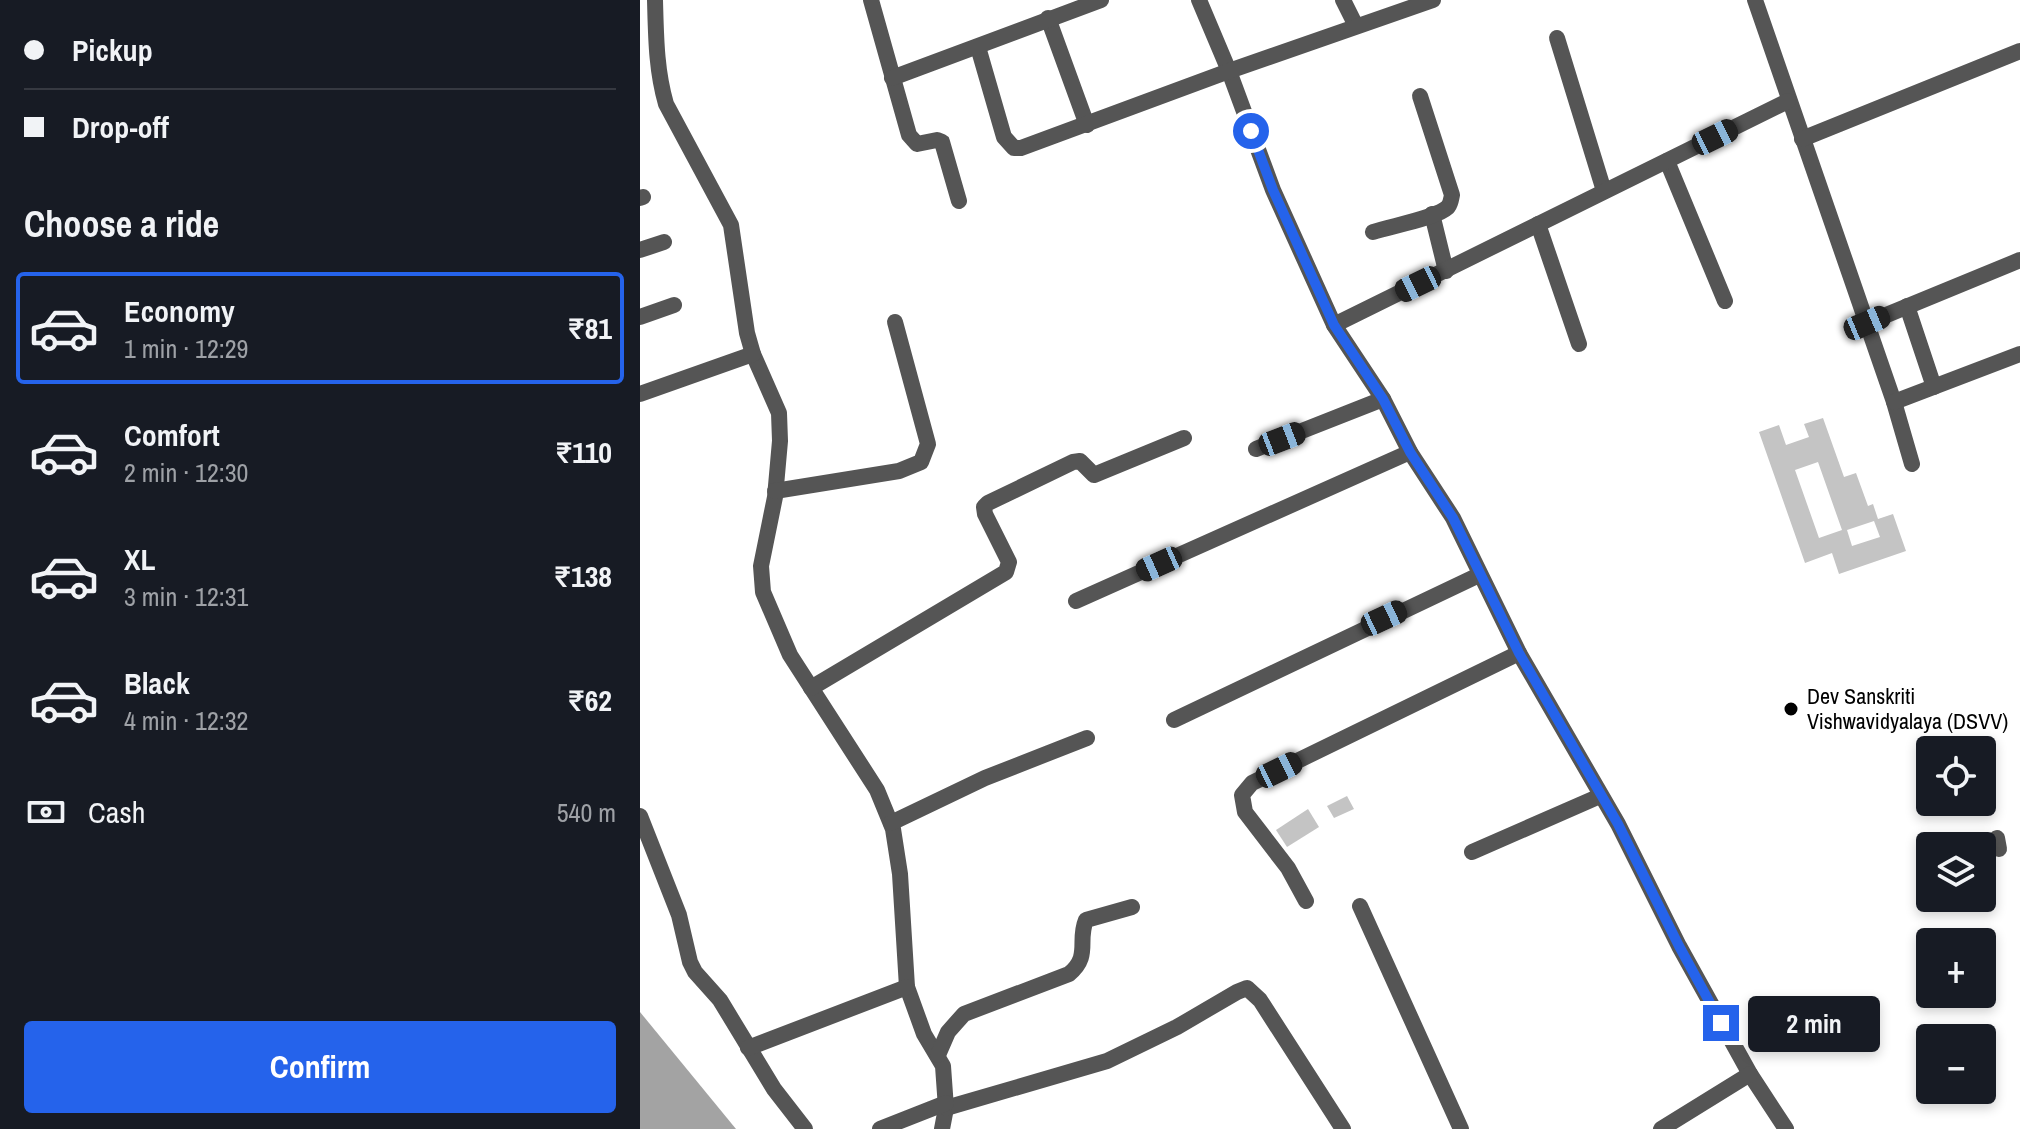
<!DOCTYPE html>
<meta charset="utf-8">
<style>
body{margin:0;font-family:"Archivo Narrow",sans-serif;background:#20242c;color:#f1f3f6;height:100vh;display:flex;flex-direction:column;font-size:30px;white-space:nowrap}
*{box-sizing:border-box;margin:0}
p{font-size:26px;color:#9ea1a6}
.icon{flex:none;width:44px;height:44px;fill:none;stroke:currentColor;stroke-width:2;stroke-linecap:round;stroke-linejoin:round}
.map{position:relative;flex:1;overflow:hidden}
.sheet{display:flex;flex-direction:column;background:#171b24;width:640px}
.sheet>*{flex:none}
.guide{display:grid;align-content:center;height:176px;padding:0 24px;background:#171b24}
.buttons{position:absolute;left:1276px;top:736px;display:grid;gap:16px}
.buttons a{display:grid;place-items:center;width:80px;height:80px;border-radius:8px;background:#171b24;box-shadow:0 4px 12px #0003;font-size:40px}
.end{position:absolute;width:36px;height:36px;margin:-18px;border:10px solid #2563eb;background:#fff;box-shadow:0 0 0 4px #fff}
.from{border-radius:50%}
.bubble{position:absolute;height:56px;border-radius:8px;background:#171b24;box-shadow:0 4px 12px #0003;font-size:26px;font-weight:700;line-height:56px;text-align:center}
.car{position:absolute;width:24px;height:48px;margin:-24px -12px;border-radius:10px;box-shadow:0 0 6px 2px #0007;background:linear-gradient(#222 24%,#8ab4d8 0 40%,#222 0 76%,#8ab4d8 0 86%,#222 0)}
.guide b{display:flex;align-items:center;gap:28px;height:76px;font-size:30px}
.guide b+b{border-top:2px solid #363941}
.guide i{width:20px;height:20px;background:#f1f3f6}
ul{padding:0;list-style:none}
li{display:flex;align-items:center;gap:24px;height:112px;margin:0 16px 12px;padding:0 8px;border:4px solid transparent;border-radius:8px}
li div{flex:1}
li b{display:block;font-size:30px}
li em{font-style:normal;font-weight:700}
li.current{border-color:#2563eb}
li>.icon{width:72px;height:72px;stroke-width:1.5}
h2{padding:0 24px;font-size:36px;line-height:96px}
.pay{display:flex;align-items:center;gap:20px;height:88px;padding:0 24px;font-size:30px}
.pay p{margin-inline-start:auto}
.primary-button{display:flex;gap:16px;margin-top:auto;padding:16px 24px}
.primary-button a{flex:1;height:92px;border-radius:8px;background:#2563eb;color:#fff;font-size:32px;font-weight:700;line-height:92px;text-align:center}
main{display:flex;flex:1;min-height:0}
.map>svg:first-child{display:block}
</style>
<main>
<section class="sheet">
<div class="guide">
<b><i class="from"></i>Pickup</b>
<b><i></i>Drop-off</b>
</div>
<h2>Choose a ride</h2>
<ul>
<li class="current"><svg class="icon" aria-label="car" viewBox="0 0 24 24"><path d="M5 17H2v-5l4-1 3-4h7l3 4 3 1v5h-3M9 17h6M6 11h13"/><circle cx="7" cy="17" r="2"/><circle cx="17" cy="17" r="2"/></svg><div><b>Economy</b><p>1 min · 12:29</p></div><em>₹81</em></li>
<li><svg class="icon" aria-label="car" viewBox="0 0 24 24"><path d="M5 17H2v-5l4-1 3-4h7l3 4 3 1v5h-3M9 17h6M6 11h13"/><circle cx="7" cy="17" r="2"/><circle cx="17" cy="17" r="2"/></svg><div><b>Comfort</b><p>2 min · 12:30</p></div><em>₹110</em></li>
<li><svg class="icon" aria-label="car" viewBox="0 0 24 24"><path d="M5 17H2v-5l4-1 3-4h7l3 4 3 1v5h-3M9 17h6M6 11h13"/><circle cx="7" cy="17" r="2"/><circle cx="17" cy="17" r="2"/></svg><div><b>XL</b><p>3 min · 12:31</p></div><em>₹138</em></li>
<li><svg class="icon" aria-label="car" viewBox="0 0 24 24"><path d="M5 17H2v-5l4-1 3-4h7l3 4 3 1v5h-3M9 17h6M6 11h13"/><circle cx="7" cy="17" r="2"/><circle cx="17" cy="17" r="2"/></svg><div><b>Black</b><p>4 min · 12:32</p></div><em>₹62</em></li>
</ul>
<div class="pay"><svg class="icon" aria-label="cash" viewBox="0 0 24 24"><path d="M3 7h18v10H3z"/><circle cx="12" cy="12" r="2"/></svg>Cash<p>540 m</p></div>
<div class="primary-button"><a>Confirm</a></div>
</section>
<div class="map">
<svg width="1380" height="1129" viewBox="0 0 1380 1129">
<rect width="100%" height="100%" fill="#fff"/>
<polygon fill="#a3a3a3" points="0,1012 96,1129 0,1129"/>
<g fill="#c4c4c4" fill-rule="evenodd">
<path d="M1183,418L1204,477L1216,473L1228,506L1233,504L1238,519L1253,514L1266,551L1199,574L1192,553L1165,563L1119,432L1139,425L1146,445L1169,437L1164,424ZM1178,462L1202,530L1179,538L1155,470ZM1234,521L1240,537L1212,546L1207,530Z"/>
<polygon points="707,796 714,809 694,818 687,806"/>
<polygon points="668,809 679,827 647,847 636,830"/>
</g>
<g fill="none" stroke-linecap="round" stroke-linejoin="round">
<g stroke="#555" stroke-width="16">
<path d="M15,0C16,35 16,70 26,104L91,225L107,333L113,354L139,413L140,441L135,497L121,566L123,592L150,655L237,790L253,829L260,874L267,987L284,1034L303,1066L306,1108L302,1129"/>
<polyline points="231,0 269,135 277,144 297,140 302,142 319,201"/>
<polyline points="559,0 589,71 633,190 694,325 743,399 770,452 813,518 879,653 978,824 1039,946 1110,1074 1146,1129"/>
<polyline points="703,0 716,26"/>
<polyline points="1115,0 1254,402 1272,464"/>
<polyline points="408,18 447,125"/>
<polyline points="917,38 964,191"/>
<polyline points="338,47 364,137 374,148 381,148 589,71 793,0"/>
<polyline points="252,78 461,0"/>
<polyline points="1162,139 1380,51"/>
<polyline points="1027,161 1085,301"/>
<polyline points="0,198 3,197"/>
<polyline points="792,214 806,271"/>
<polyline points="898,224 939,344"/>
<path d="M733,232C750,226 795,219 808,207C811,203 811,199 812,195L780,96"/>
<polyline points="0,250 24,242"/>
<polyline points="1267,306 1294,387"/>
<polyline points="0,317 34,305"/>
<polyline points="1227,323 1380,260"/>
<polyline points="694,325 1148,101"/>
<polyline points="0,394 113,354"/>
<polyline points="1254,402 1380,354"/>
<polyline points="616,449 743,399"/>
<polyline points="135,491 259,471 281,462 288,444 255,322"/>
<polyline points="436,601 770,452"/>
<polyline points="171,688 366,572 369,562 345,514 344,507 348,503 433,462 440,461 454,475 544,438"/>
<polyline points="534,720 839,575"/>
<polyline points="0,816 39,915 50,962 55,972 80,1000 134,1089 165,1129"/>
<polyline points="251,823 345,778 447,738"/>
<polyline points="1357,838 1359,849"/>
<polyline points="832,852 960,796"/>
<polyline points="666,901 648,868 605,812 602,795 612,783 879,653"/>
<polyline points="720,906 821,1129"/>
<polyline points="108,1048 267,987"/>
<path d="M298,1055L308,1032L324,1014L429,974C451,956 437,941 446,920L492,907"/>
<polyline points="306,1108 467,1061 537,1027 597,992 607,988 620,1000 703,1129"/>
<polyline points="240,1129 306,1103"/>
<polyline points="1021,1129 1110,1074"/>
</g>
</g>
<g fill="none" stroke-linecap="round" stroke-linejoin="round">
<polyline stroke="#2563eb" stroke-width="10" points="611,131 633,190 694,325 743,399 770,452 813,518 879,653 978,824 1039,946 1081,1023"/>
</g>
<circle fill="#000" stroke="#fff" stroke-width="3" cx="1151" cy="709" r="8"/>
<g text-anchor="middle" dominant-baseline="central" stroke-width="7" stroke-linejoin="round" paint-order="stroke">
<g font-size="22" fill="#000" stroke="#fff" text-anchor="start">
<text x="1167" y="696">Dev Sanskriti<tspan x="1167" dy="25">Vishwavidyalaya (DSVV)</tspan></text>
</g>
</g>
</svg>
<div class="buttons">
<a><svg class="icon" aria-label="locate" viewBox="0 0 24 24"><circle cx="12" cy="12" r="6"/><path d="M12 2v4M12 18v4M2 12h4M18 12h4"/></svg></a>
<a><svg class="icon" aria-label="layers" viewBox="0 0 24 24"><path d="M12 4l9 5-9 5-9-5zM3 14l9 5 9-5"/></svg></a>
<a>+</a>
<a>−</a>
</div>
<i class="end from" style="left:611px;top:131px"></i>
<i class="end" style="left:1081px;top:1023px"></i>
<div class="bubble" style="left:1108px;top:996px;width:132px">2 min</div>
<i class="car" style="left:1075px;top:137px;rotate:64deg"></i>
<i class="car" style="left:778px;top:284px;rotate:244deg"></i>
<i class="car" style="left:1227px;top:323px;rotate:67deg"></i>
<i class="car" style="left:642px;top:439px;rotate:69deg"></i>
<i class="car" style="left:519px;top:564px;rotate:246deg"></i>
<i class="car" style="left:744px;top:618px;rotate:65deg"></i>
<i class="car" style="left:639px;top:770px;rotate:64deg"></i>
</div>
</main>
